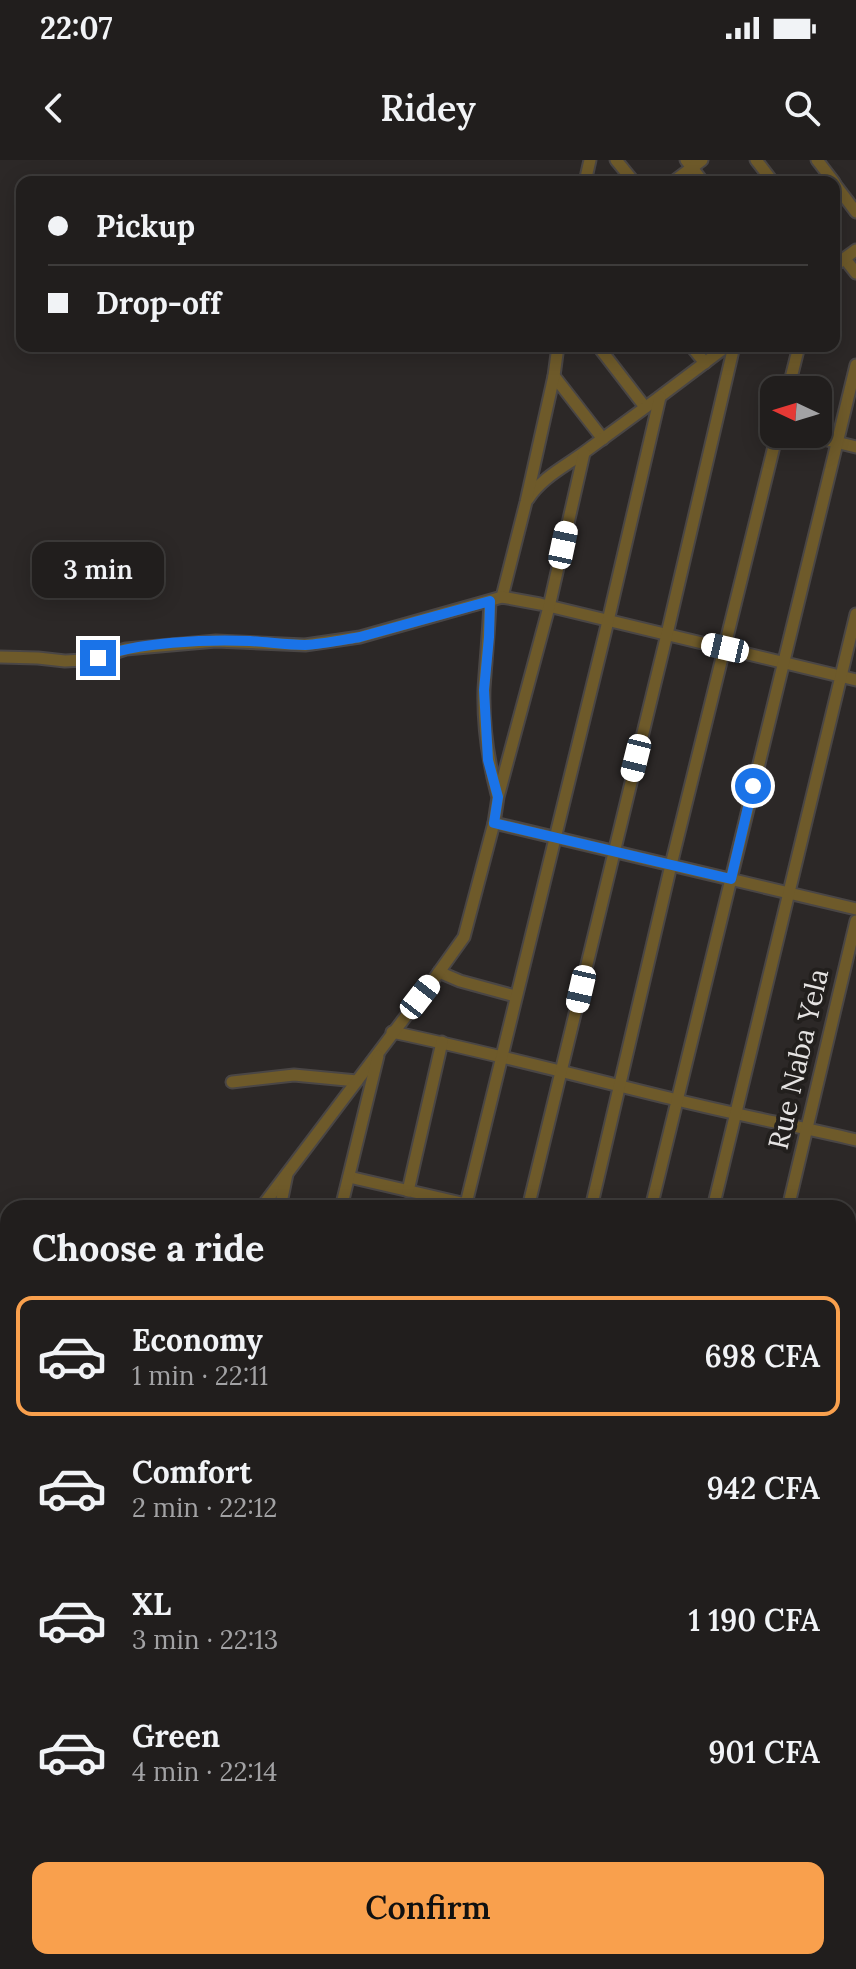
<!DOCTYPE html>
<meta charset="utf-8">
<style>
body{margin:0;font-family:Lora,serif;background:#292726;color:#f1f3f6;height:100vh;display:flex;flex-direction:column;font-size:30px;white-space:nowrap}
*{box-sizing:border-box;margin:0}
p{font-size:26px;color:#a2a2a4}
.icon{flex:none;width:44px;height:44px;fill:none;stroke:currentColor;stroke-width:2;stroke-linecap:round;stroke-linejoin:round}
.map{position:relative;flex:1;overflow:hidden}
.panel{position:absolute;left:0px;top:1040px;width:856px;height:770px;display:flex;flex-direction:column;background:#211e1d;border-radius:24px 24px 0 0;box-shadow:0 4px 20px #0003,0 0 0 2px #3e3c3b}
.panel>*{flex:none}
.top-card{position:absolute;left:16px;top:16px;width:824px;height:176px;border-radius:16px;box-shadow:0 4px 20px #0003,0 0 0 2px #3e3c3b;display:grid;align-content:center;height:176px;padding:0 32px;background:#211e1d}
.needle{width:52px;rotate:274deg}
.tools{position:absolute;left:760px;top:216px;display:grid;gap:16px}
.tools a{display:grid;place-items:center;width:72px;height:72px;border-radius:16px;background:#211e1d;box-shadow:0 4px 20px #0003,0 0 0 2px #3e3c3b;font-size:40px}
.end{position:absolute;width:36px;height:36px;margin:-18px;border:10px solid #1a73e8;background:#fff;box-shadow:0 0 0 4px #fff}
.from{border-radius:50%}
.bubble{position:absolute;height:56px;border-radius:16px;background:#211e1d;box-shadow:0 4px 20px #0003,0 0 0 2px #3e3c3b;font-size:26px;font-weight:600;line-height:56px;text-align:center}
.car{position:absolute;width:24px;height:48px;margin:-24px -12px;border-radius:10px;box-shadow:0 0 6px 2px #0007;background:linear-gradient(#fff 24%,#345 0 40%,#fff 0 76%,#345 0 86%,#fff 0)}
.top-card b{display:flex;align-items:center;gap:28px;height:76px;font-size:30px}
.top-card b+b{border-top:2px solid #3e3c3b}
.top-card i{width:20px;height:20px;background:#f1f3f6}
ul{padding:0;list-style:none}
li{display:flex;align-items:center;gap:24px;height:120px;margin:0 16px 12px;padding:0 16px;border:4px solid transparent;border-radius:16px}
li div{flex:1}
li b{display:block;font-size:30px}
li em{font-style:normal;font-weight:600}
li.active{border-color:#f9a04d}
li>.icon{width:72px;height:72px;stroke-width:1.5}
h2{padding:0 32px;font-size:36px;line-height:96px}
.action{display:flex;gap:16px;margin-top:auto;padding:16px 32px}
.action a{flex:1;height:92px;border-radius:16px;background:#f9a04d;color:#111;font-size:32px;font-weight:600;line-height:92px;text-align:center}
.status{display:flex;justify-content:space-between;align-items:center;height:56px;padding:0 40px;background:#211e1d;direction:ltr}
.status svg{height:22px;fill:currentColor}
header{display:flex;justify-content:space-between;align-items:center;height:104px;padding:0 32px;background:#211e1d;font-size:36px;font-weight:600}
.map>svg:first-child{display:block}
</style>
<div class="status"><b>22:07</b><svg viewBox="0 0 49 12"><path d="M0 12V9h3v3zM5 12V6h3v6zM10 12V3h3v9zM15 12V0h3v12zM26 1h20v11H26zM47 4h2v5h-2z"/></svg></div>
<header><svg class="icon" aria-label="back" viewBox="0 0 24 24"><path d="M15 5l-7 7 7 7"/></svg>Ridey<svg class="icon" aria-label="search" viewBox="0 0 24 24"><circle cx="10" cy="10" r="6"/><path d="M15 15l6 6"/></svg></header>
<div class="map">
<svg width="856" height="1809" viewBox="0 0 856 1809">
<rect width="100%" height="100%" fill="#2c2827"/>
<polygon fill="#3f2b28" points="848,1446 856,1447 856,1778 848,1768"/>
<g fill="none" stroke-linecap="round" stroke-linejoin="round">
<g stroke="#4a4645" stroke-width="15">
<g id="minor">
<polyline points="616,0 634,22"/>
<polyline points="686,0 703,22"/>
<polyline points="756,0 773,22"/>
<polyline points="817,0 834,22"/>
<polyline points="585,22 590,0"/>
<polyline points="673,22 702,0"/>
<polyline points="834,23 856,52"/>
<polyline points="845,99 856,113"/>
<polyline points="834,106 856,90"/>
<polyline points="598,186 645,247"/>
<polyline points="691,186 705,203"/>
<polyline points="554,216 603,279"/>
<polyline points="788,230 799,186"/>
<polyline points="803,274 856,287"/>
<path d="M528,339C542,317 566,306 586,291C633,257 680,222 727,186"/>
<polyline points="502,437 526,342 554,216 558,186"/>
<path d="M490,441C489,470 486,499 484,529C483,565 488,600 497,634"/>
<polyline points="0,497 38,498 65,501 84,500 98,498 126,489 216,481 305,485 360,477 502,437 540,444 856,520"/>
<polyline points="494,663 856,749"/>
<polyline points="439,812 460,821 515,836"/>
<path d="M392,872C488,892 582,917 677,940C737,955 797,966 856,980"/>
<polyline points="232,922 294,915 357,921"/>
<polyline points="349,1017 466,1044"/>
<polyline points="408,1031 442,882"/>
<polyline points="261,1048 434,819 464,777 494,663 498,637 549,447 584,293"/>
<polyline points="280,1048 287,1014"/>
<polyline points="341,1048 378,896"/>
<polyline points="465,1048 608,461 660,237"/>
<polyline points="528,1048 667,474 734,186"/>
<polyline points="591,1048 671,705 777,274"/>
<polyline points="651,1048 856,205"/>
<polyline points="713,1048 856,454"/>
<polyline points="788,1048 856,761"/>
<polyline points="0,1105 8,1106"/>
<polyline points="848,1209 856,1211"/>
<polyline points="0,1328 8,1329"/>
<polyline points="848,1442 856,1444"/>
<polyline points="0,1480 8,1478"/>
<polyline points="848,1604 856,1569"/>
<polyline points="0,1608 8,1609"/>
<polyline points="848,1632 856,1635"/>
<polyline points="0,1751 8,1742"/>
<polyline points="848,1787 856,1798"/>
<polyline points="350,1802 350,1809"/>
<polyline points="418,1802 445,1809"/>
<polyline points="80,1809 89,1802"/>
<polyline points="210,1809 210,1802"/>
<polyline points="280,1809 281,1802"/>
<polyline points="407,1809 409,1802"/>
<polyline points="465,1809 466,1802"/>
<polyline points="529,1809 531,1802"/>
<polyline points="595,1809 596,1802"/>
<polyline points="657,1809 659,1802"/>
<polyline points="719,1809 721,1802"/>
<polyline points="782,1809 783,1802"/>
<polyline points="842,1809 844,1802"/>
</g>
</g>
<use href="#minor" stroke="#6e5a2a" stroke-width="11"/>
</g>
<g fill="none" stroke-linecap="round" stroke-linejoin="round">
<path stroke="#1a73e8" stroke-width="10" d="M98,498C135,482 209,479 250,481C268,482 287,485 305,485C323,484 342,480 360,477L490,441L489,477L484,530L488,600L498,637L494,663L731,719L753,626"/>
</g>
<g text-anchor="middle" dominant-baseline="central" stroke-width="8" stroke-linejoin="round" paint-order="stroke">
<g font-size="28" fill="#e5e3e2" stroke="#221f1d">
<text transform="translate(798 899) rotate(-77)">Rue Naba Yela</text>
</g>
</g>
</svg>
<div class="tools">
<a><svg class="needle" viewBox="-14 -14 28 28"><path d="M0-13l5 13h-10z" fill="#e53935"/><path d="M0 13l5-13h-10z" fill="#a2a2a4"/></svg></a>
</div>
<i class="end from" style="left:753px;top:626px"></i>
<i class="end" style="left:98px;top:498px"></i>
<div class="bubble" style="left:32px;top:382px;width:132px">3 min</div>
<i class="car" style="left:563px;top:385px;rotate:12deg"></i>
<i class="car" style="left:725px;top:488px;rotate:283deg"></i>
<i class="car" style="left:636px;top:598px;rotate:194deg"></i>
<i class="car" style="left:581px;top:829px;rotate:193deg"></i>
<i class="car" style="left:420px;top:837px;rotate:38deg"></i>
<div class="top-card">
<b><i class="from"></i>Pickup</b>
<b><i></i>Drop-off</b>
</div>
<section class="panel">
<h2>Choose a ride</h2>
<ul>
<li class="active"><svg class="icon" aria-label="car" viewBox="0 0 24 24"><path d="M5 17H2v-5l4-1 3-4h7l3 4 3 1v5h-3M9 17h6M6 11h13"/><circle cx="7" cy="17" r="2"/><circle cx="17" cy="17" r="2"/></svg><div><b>Economy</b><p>1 min · 22:11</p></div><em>698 CFA</em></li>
<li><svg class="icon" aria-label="car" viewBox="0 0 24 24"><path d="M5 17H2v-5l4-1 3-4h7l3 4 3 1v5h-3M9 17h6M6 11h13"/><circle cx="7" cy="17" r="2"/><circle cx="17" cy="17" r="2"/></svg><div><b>Comfort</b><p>2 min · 22:12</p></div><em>942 CFA</em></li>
<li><svg class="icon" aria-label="car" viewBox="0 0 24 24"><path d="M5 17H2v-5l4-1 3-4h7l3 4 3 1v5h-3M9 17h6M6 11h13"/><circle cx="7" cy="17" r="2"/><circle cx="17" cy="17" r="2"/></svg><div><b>XL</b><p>3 min · 22:13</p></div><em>1 190 CFA</em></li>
<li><svg class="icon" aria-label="car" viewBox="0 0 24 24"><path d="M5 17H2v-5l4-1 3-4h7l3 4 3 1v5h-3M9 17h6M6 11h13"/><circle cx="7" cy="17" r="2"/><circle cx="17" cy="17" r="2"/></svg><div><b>Green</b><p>4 min · 22:14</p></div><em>901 CFA</em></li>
</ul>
<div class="action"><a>Confirm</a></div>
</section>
</div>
